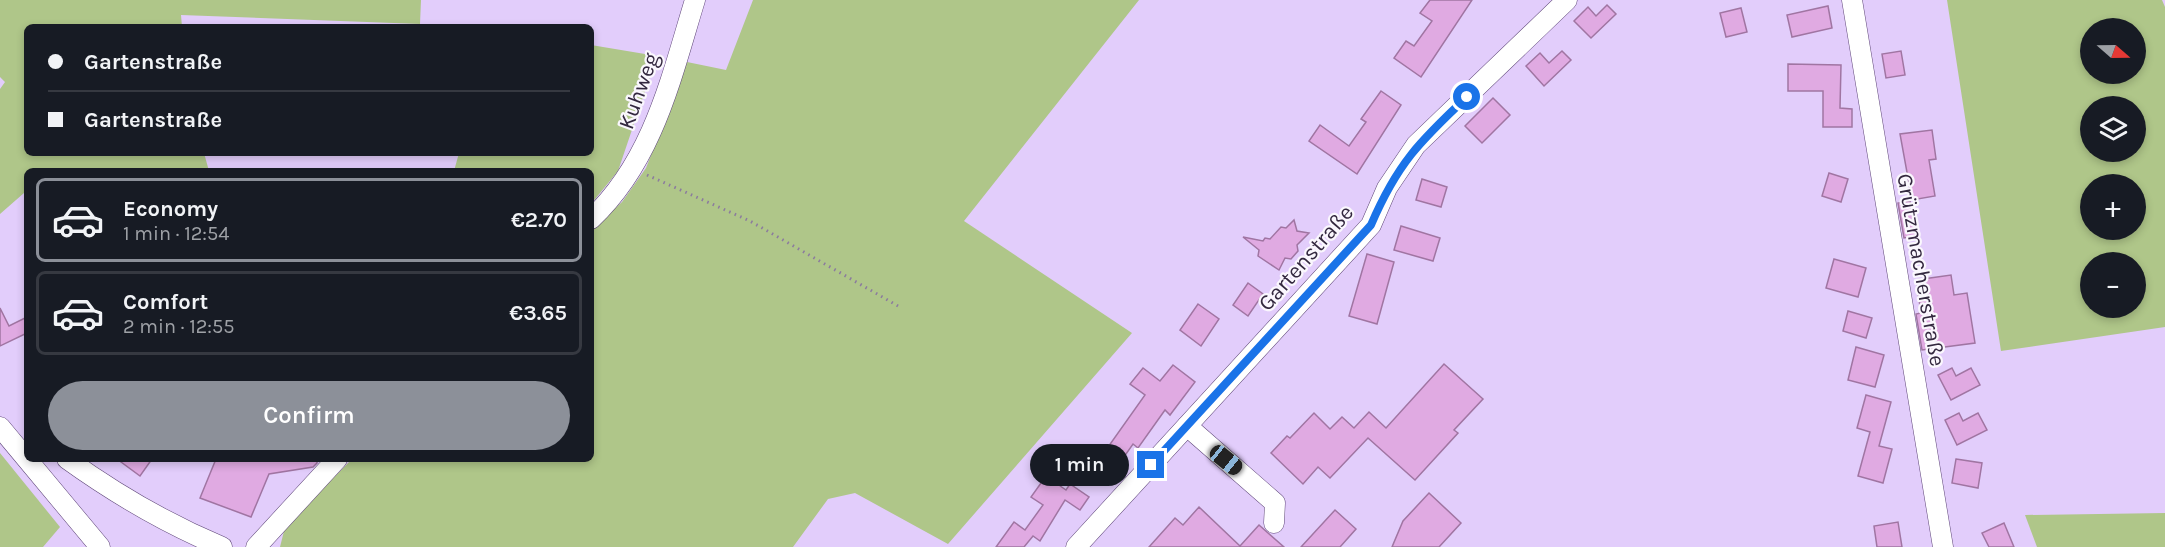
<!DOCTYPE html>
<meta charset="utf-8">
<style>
body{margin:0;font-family:Karla,sans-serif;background:#20242c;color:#f1f3f6;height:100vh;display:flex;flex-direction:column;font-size:22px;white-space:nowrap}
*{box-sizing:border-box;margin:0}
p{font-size:20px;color:#9ea1a6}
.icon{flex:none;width:33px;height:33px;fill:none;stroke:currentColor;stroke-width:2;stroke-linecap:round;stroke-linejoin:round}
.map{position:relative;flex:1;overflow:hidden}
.side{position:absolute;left:24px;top:168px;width:570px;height:294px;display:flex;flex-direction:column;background:#171b24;border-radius:9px;box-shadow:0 3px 9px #0003}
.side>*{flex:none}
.top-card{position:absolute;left:24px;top:24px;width:570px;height:132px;border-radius:9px;box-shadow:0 3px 9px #0003;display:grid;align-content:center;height:132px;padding:0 24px;background:#171b24}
.needle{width:39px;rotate:110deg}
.tools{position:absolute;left:2080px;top:18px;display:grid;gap:12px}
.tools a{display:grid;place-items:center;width:66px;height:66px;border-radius:50%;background:#171b24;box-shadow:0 3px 9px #0003;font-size:30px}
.end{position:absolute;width:27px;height:27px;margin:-14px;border:8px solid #1a73e8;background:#fff;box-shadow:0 0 0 3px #fff}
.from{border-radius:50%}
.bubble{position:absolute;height:42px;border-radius:21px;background:#171b24;box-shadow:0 3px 9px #0003;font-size:20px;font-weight:600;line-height:42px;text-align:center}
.car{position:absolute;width:18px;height:36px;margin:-18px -9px;border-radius:8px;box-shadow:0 0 4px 2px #0007;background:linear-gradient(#222 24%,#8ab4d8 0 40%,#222 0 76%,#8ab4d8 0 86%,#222 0)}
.top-card b{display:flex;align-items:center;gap:21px;height:57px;font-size:22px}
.top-card b+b{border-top:2px solid #363941}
.top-card i{width:15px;height:15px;background:#f1f3f6}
ul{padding:10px 0 0;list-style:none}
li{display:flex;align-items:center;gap:18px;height:84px;margin:0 12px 9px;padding:0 12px;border:3px solid #363941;border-radius:9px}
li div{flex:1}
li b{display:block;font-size:22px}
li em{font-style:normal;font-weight:600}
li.on{border-color:#8c9099}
li>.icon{width:54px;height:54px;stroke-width:1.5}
.action{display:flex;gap:12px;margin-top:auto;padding:12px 24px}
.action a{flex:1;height:69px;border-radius:36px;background:#8c9099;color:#fff;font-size:24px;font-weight:600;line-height:69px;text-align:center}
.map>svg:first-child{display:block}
</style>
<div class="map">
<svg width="2165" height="547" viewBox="0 0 2165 547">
<rect width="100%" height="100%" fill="#e2cdfb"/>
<g fill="#afc689" fill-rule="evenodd">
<polygon points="0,0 421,0 420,24 181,15 182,27 27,27 27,153 204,153 209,171 27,171 27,195 24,193 0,214 0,89 5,82 0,77"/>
<polygon points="753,0 1139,0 964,221 1132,333 948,544 855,493 828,499 793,547 280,547 285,527 352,459 591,459 591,230 622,202 646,168 687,62 726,70"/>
<path d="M1947,0H2162L2165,7V327L2001,351ZM2136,28V74H2091V28ZM2136,106V152H2091V106ZM2136,184V230H2091V184ZM2136,262V308H2091V262Z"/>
<polygon points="591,45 657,56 618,171 591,204 591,171 454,171 459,153 591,153"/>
<polygon points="0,453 60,527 43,547 0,547"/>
<polygon points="2165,513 2165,547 2037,547 2025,515"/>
</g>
<g fill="#e0aae2" stroke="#a075a2" stroke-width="1.5">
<polygon points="1430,0 1472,0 1421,77 1394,58 1406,41 1414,46 1432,21 1420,13"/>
<polygon points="1607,5 1616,14 1591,38 1574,21 1588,7 1596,16"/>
<polygon points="1828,6 1832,28 1792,37 1787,15"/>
<polygon points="1741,8 1747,32 1726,37 1720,13"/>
<polygon points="1562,51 1571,60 1544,86 1526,66 1540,53 1549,63"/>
<polygon points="1901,51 1905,75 1886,78 1882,54"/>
<polygon points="1788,64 1841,65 1840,108 1852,109 1852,127 1823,127 1823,91 1788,91"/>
<polygon points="1381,91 1401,105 1357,174 1309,141 1320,125 1349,146 1366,122 1361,119"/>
<polygon points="1493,98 1510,115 1482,143 1465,126"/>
<polygon points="1932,130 1936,159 1929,160 1935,196 1912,200 1900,134"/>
<polygon points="1829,173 1848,179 1841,202 1822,196"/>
<polygon points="1422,179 1447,187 1441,207 1416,200"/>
<polygon points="1910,201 1916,236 1904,238 1898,203"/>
<polygon points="1294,220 1297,231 1309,233 1297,245 1298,251 1291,259 1285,258 1279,270 1258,256 1259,250 1243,237 1263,241 1265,238 1270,239 1281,227 1286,228"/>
<polygon points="1401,226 1440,238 1433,261 1394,250"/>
<polygon points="1367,254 1394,262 1377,324 1349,316"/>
<polygon points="1834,259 1866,268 1858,297 1826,288"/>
<polygon points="1951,275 1954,295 1967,293 1975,343 1922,350 1916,314 1921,313 1916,280"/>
<polygon points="1248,283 1263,294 1248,316 1233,305"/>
<polygon points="1198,304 1219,319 1201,346 1180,330"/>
<polygon points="0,308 9,326 27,317 27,333 0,346"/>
<polygon points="1848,311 1872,318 1866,338 1843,331"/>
<polygon points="1856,347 1884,355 1875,387 1848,380"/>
<polygon points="1444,364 1483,399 1454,430 1458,433 1415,480 1368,438 1330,478 1318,467 1303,484 1271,453 1287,436 1290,438 1314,413 1330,429 1342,417 1354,428 1369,412 1386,428"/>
<polygon points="1173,365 1195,382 1170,415 1165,410 1138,448 1133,444 1107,481 1084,465 1098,445 1106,450 1145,395 1130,384 1143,368 1160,381"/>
<polygon points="1952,368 1956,376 1971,368 1980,385 1951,400 1938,375"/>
<polygon points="1866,395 1891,402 1879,446 1892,449 1883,483 1858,476 1870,432 1857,428"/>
<polygon points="1959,413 1963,421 1978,413 1987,430 1957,445 1945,420"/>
<polygon points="117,459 152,459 140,476"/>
<polygon points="216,459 317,459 317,463 313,467 269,474 251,517 200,498"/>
<polygon points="1956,459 1982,463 1978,488 1952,483"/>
<polygon points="1046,476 1066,490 1070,484 1089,497 1080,510 1065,500 1040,541 1033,536 1024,547 996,547 1014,522 1025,530 1043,505 1031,497"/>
<polygon points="1429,493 1461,523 1439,547 1392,547 1403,521"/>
<polygon points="1199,507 1240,546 1259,525 1284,547 1149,547 1175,518 1183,525"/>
<polygon points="1335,510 1356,529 1340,547 1301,547"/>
<polygon points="1898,522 1902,547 1877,547 1874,526"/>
<polygon points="2004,523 2014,547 1989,547 1982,533"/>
</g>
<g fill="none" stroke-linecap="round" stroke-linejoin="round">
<g stroke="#5e4678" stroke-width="21">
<g id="minor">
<polyline points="1852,0 1943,547"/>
<path d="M591,219C653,161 671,78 695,0"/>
<polyline points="1187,426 1275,503 1274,523"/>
<polyline points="0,427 100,547"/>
<path d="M67,459C117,495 165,523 222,547"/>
<polyline points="256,547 337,459"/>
<polyline points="1076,547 1371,225 1387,188 1416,145 1567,0"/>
</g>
</g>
<polyline stroke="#8b7b9e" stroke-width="3" stroke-dasharray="1.5 4.5" stroke-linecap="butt" points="647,175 750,221 898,306"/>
<use href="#minor" stroke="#fff" stroke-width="20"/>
</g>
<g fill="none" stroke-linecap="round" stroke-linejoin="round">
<path stroke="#1a73e8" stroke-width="8" d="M1151,465L1371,225C1397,164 1420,141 1467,97"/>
</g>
<g text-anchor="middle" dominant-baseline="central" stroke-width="4.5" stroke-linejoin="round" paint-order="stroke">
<g font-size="22" fill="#33283f" stroke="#faf7fd">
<text transform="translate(639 91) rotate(-70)">Kuhweg</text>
<text transform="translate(1306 258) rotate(-49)">Gartenstraße</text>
<text transform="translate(1921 270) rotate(80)">Grützmacherstraße</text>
</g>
</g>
</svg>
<div class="tools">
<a><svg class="needle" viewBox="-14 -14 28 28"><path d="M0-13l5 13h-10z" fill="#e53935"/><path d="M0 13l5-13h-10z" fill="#9ea1a6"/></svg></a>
<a><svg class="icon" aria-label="layers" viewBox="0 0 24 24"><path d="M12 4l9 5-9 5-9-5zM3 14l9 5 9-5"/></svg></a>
<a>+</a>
<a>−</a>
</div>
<i class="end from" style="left:1467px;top:97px"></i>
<i class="end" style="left:1151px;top:465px"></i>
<div class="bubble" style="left:1030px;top:444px;width:99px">1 min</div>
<i class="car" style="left:1226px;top:460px;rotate:129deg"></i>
<div class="top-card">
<b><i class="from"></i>Gartenstraße</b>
<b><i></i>Gartenstraße</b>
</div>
<section class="side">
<ul>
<li class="on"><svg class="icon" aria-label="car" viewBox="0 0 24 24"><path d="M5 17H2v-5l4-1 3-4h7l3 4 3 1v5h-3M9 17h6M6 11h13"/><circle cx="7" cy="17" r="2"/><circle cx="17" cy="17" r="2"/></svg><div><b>Economy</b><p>1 min · 12:54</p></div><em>€2.70</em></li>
<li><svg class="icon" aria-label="car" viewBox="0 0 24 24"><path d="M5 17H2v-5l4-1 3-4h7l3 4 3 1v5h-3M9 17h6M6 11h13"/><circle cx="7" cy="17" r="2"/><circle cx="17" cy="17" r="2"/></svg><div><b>Comfort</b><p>2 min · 12:55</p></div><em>€3.65</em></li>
</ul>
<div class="action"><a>Confirm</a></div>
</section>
</div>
